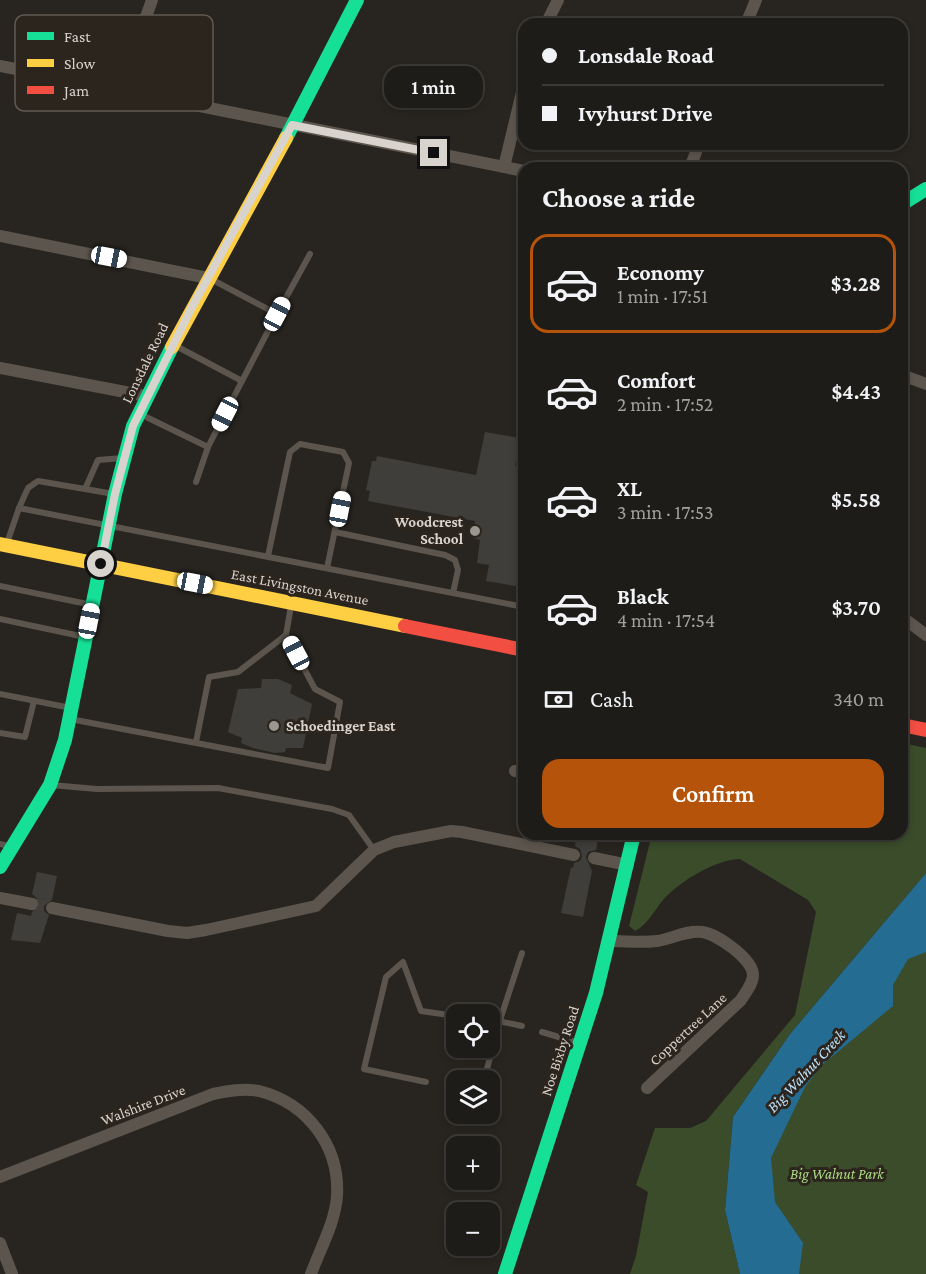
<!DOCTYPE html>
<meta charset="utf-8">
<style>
body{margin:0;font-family:"Crimson Pro",serif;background:#2b2925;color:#f1f3f6;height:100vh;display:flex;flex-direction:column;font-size:22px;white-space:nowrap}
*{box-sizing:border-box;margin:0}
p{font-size:20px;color:#a1a1a2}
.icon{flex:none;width:33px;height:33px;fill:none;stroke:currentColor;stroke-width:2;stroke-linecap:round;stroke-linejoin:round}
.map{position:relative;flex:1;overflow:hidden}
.details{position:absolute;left:518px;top:162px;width:390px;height:678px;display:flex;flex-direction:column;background:#1e1c18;border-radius:18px;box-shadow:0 3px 9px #0003,0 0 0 2px #3c3a37}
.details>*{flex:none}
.banner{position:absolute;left:518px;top:18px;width:390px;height:132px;border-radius:18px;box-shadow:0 3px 9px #0003,0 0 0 2px #3c3a37;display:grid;align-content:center;height:132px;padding:0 24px;background:#1e1c18}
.buttons{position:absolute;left:446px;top:1004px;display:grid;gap:12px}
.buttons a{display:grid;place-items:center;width:54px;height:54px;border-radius:12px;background:#1e1c18;box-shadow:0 3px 9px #0003,0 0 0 2px #3c3a37;font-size:30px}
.end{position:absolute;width:27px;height:27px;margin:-14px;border:8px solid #d8d3cd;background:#111;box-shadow:0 0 0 3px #111}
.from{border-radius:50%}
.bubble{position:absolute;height:42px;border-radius:18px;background:#1e1c18;box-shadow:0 3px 9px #0003,0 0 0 2px #3c3a37;font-size:20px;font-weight:600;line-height:42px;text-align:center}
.car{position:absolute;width:18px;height:36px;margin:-18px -9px;border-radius:8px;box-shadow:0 0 4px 2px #0007;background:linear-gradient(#fff 24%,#345 0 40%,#fff 0 76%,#345 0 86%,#fff 0)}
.banner b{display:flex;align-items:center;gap:21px;height:57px;font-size:22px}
.banner b+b{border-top:2px solid #3c3a37}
.banner i{width:15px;height:15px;background:#f1f3f6}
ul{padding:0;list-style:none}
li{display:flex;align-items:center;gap:18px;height:99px;margin:0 12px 9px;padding:0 12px;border:3px solid transparent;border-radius:18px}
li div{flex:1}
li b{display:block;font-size:22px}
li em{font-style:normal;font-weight:600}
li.selected{border-color:#b45309}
li>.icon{width:54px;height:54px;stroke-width:1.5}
h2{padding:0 24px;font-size:27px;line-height:72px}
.pay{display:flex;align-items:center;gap:15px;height:66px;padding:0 24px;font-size:22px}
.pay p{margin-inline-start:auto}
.primary-button{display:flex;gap:12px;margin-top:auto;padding:12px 24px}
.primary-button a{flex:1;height:69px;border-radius:18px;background:#b45309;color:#fff;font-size:24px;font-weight:600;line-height:69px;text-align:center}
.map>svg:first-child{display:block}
</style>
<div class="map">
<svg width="926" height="1274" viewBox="0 0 926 1274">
<rect width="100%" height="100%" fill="#282520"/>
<g fill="#3a4c2a">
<path d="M902,743L926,748V873L790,1034L733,1117L725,1210L740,1274H630L636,1256L648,1192L636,1185L655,1128H690L706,1121L795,1015L816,912L808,900L740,859C716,859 679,882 663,900C654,911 647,925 635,931L629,926L652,834H902Z"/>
<polygon points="926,922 926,1274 769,1274 767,1109"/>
</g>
<polygon fill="#246c91" points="926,873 926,952 908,959 893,985 893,1006 822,1065 805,1087 771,1158 775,1202 803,1243 799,1274 740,1274 725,1210 733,1117 790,1034"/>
<g fill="#403e3a">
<polygon points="485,432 520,438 515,466 524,468 524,580 521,587 486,581 489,565 477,563 480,540 473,538 475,521 368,501 370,491 366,490 372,461 376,461 377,456 476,475"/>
<polygon points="262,679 278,679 292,685 290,693 312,704 303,748 286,748 285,752 275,753 253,748 241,743 242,738 228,732 238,689 261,688"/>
<polygon points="577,834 599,834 596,850 588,852 586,857 592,871 583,917 561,913 571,867 573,868 574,863 580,861 582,856 580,849 575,846"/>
<polygon points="37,872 57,876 52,900 44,906 44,911 49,915 40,943 11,940 17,913 31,916 32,912 40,906 40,901 32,894"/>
</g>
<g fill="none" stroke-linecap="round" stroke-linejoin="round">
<polyline stroke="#423f3a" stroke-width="12" stroke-dasharray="12 6" stroke-linecap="butt" points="32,904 52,908"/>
<g stroke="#5c554d" stroke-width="6">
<polyline points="209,278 277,314 242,381"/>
<polyline points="277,314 310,254"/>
<polyline points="176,346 242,381 208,447 196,482"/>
<polyline points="142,415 208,447"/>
<polyline points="85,489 98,460 123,458"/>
<polyline points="19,508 28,488 38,481 114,494"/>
<polyline points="335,532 445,555 455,560 458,570 453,593"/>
<polyline points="7,543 19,508 524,607"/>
<polyline points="268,556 290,452 300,444 343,452 349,463 327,568"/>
<polyline points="0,586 92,605"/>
<polyline points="0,619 85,637"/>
<polyline points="0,694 71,708"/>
<polyline points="70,719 328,768 340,702 315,689 286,635 291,606"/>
<polyline points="0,733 25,737 34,701"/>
<polyline points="196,742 209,677 238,672 286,635"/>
<polyline points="51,785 97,789 218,788 332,809 349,815 374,850"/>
<polyline points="0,844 12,847"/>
<polyline points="489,1019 522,1026"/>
<polyline points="542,1032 579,1043"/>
<polyline points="484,1080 500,1020 522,953"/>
<polyline points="426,1082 364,1069 386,977 403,962 421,1011 456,1016"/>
</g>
<g stroke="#5c554d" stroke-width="12">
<polyline points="546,24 558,0"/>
<polyline points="746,24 756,0"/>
<polyline points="0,66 524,171"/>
<polyline points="120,90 152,0"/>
<polyline points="504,167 524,84"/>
<polyline points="690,168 699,144"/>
<polyline points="0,236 208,278"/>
<polyline points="0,368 146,396"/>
<polyline points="902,375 926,384"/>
<polyline points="902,617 926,635"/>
<polyline points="515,771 524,772"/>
<polyline points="594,858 628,865"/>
<polyline points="0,898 32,904"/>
<polyline points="52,908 168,931 187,933 206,930 316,906 374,850 394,842 451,831 462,832 574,855"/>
<path d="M610,941C625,941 642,943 657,941C672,939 686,930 702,932C717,934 753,959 753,975C753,984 745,993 741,1000L647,1088"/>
<path d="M0,1177L213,1094C228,1091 244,1088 259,1091C307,1103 340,1146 337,1196C335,1223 320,1249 311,1274"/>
<polyline points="0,1243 12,1274"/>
</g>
<g stroke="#16e098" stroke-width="14">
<polyline points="286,138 357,0"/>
<polyline points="902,204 926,189"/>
<polyline points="0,867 50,785 65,740 115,494 133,426 172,347"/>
<polyline points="505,1274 596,993 634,834"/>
</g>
<g stroke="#ffcf43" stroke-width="14">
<polyline points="172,347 286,138"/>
<polyline points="0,544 405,626"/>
</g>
<g stroke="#f24e42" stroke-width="14">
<polyline points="405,626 524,650"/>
<polyline points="902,725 926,730"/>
</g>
</g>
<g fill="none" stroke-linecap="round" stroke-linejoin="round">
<polyline stroke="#d8d3cd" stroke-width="8" points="101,564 115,494 133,426 191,309 292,125 434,153"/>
</g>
<g fill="#9a9690" stroke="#2c251d" stroke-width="2">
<circle cx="475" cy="531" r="6"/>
<circle cx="274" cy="726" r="6"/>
</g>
<g text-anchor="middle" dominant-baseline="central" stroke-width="6" stroke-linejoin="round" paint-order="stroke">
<g font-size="15" fill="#d8d3cd" stroke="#2c251d">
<text transform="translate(145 363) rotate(-64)">Lonsdale Road</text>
<text transform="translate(300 587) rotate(11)">East Livingston Avenue</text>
<text transform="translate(688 1029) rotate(-43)">Coppertree Lane</text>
<text transform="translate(560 1051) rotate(-72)">Noe Bixby Road</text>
<text transform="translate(143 1105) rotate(-21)">Walshire Drive</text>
</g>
<g font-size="15" font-weight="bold" fill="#d8d3cd" stroke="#2c251d" text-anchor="end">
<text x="463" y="522">Woodcrest<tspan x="463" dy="17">School</tspan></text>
<text x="286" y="726" text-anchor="start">Schoedinger East</text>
</g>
<g font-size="15" font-style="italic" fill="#aadb82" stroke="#2c251d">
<text x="837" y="1174">Big Walnut Park</text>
</g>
<g font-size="16" font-style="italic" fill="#bde3fb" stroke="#2c251d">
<text transform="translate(806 1071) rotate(-47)">Big Walnut Creek</text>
</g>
</g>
<rect x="15" y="15" width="198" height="96" rx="9" fill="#2c251d" stroke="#605952" stroke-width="1.5"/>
<rect x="27" y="32" width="27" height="8" fill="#16e098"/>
<rect x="27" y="59" width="27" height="8" fill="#ffcf43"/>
<rect x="27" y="86" width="27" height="8" fill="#f24e42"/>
<g font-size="16" fill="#d8d3cd">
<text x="64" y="42">Fast</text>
<text x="64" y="69">Slow</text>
<text x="64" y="96">Jam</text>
</g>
</svg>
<div class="buttons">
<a><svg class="icon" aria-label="locate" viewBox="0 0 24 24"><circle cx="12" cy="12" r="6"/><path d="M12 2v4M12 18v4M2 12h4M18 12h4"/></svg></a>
<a><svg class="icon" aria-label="layers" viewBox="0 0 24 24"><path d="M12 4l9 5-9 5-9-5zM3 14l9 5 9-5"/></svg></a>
<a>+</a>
<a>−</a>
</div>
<i class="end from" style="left:101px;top:564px"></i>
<i class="end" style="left:434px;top:153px"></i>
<div class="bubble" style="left:384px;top:66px;width:99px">1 min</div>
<i class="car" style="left:109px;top:257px;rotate:101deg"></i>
<i class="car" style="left:277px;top:314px;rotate:28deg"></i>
<i class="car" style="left:225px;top:414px;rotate:207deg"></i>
<i class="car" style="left:340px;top:509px;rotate:11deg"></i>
<i class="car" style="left:195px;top:583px;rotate:101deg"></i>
<i class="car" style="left:89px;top:621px;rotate:11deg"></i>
<i class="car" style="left:296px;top:653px;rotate:332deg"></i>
<div class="banner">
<b><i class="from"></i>Lonsdale Road</b>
<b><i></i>Ivyhurst Drive</b>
</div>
<section class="details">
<h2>Choose a ride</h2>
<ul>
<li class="selected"><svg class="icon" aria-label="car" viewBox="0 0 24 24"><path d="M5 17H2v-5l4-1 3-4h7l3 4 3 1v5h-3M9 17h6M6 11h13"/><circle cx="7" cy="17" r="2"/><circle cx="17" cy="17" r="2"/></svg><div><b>Economy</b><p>1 min · 17:51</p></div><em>$3.28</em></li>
<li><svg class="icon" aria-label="car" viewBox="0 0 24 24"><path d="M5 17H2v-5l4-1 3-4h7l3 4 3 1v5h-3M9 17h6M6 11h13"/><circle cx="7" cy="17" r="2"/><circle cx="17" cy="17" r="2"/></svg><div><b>Comfort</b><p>2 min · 17:52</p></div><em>$4.43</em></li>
<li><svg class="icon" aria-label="car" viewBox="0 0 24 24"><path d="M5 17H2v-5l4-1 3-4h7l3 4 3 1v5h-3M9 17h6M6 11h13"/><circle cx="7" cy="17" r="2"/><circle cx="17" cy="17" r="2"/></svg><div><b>XL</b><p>3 min · 17:53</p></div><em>$5.58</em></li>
<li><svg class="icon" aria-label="car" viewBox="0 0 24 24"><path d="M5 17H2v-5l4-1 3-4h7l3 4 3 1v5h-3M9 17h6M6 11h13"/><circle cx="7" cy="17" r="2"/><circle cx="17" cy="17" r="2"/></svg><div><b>Black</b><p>4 min · 17:54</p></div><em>$3.70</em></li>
</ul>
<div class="pay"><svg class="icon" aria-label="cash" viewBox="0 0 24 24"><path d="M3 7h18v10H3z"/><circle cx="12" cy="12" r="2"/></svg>Cash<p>340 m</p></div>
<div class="primary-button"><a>Confirm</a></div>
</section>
</div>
